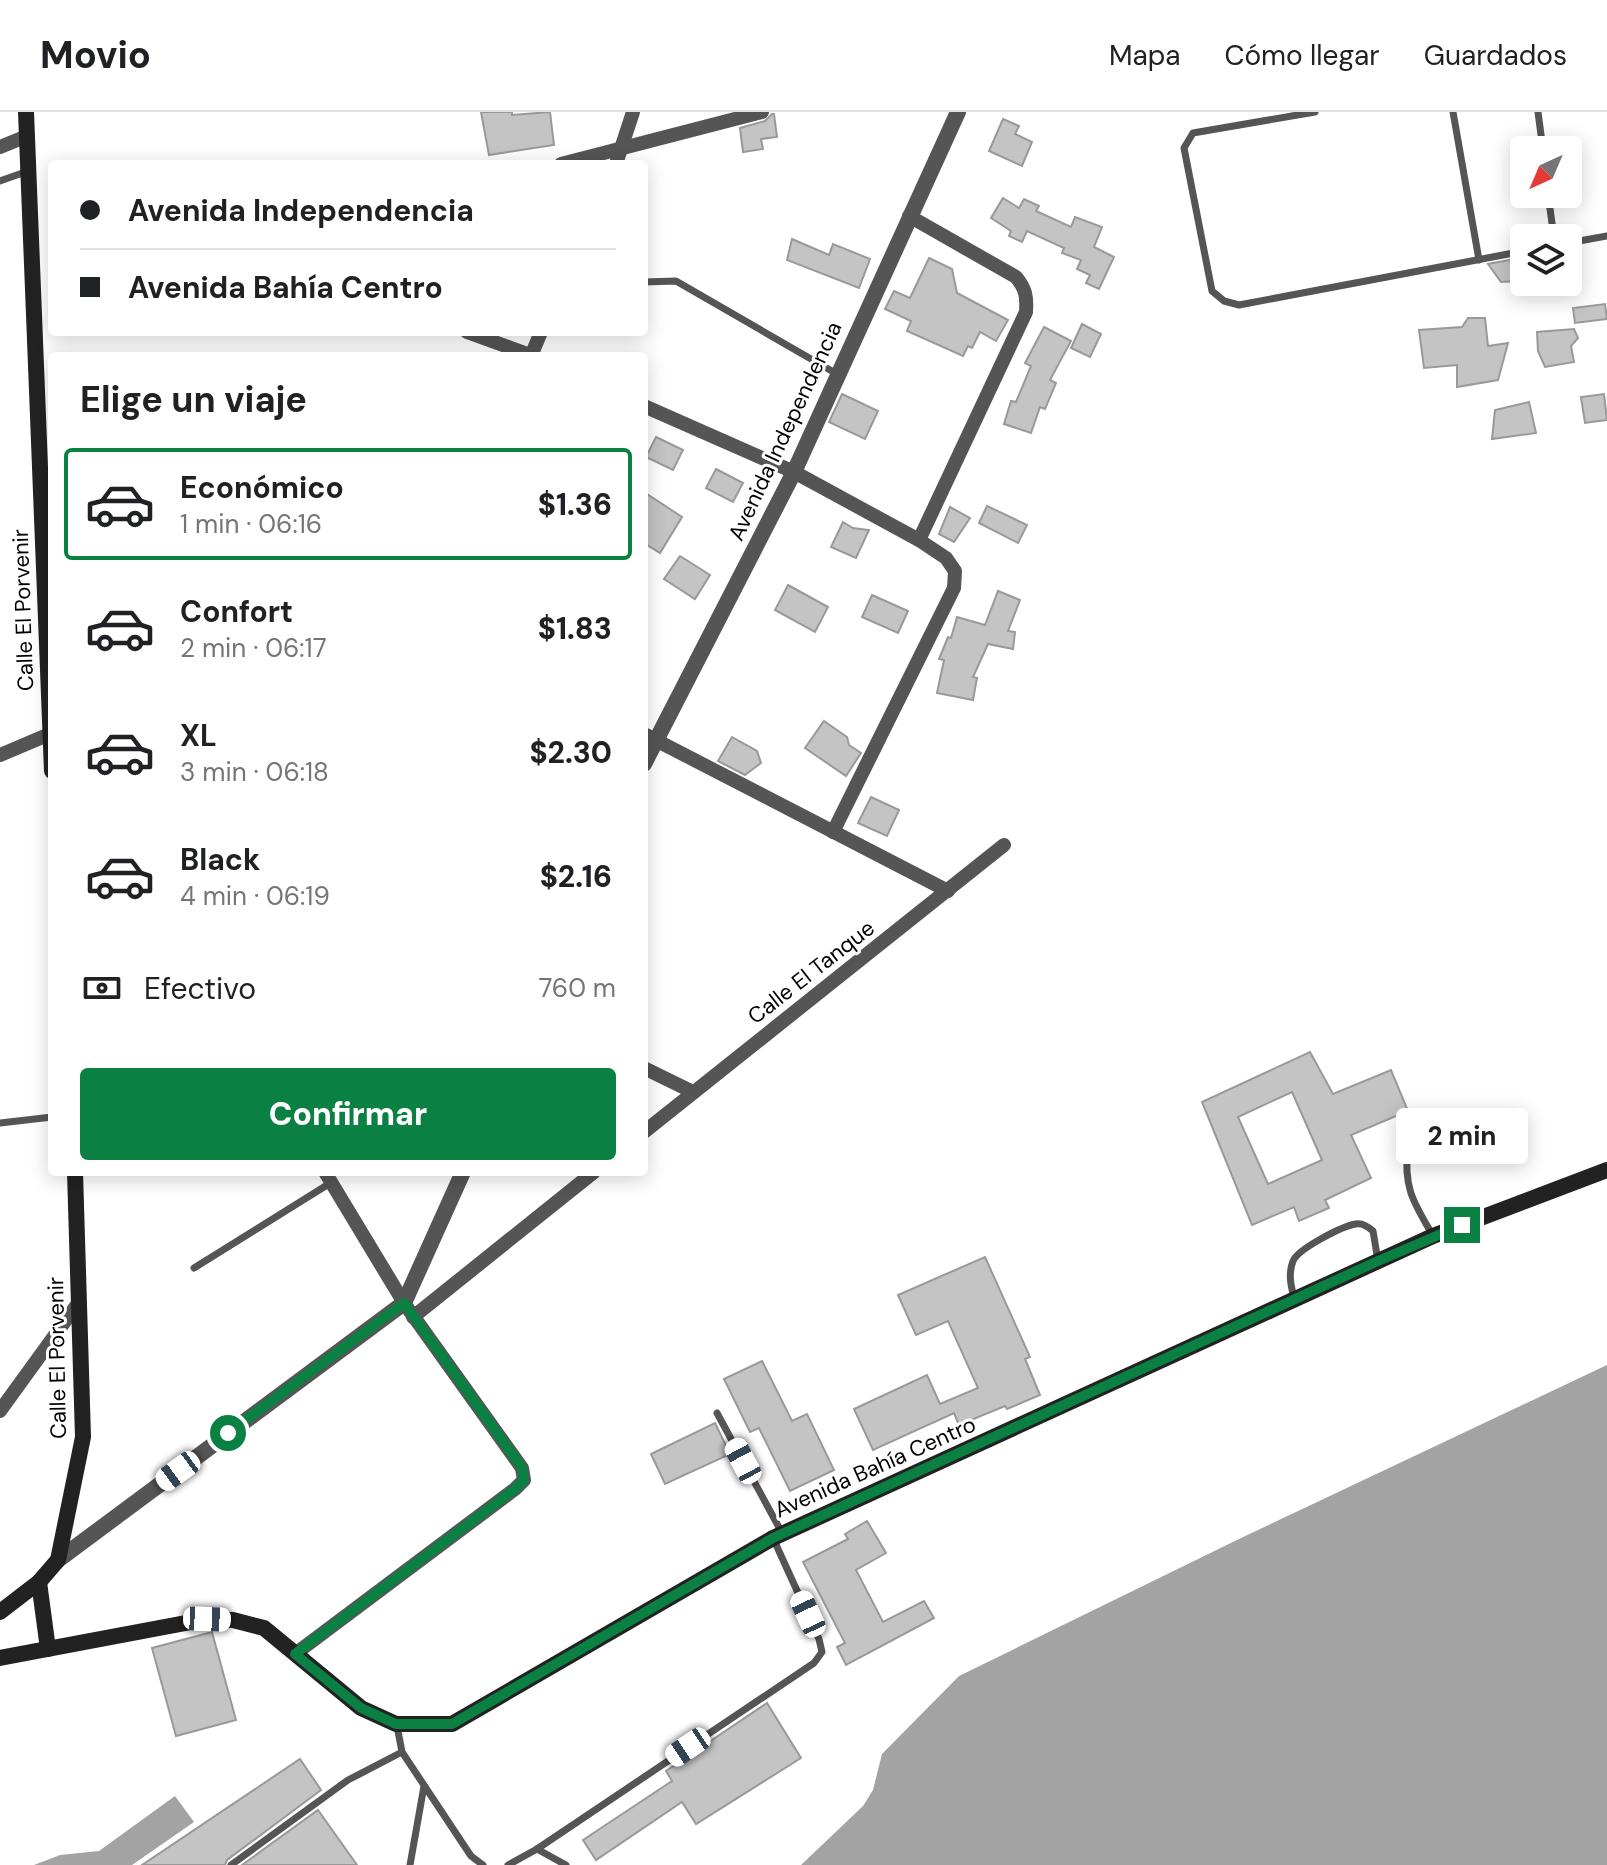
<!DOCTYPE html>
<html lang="es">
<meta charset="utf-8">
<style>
body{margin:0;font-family:"DM Sans",sans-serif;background:#f2f2f2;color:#202124;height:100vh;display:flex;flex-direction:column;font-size:30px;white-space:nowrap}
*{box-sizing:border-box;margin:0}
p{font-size:26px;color:#757577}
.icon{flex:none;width:44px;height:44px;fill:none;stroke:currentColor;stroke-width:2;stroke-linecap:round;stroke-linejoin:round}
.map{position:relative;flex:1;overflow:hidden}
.side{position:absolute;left:48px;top:240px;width:600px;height:824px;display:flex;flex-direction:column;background:#fff;border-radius:8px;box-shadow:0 4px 20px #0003}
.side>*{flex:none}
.top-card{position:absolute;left:48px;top:48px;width:600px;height:176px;border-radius:8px;box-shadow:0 4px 20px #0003;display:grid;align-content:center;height:176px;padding:0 32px;background:#fff}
.needle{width:52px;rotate:224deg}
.tools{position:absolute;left:1510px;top:24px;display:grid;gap:16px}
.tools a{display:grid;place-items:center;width:72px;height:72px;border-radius:8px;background:#fff;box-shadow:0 4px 20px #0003;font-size:40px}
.end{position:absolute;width:36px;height:36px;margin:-18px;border:10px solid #0b8043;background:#fff;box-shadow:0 0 0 4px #fff}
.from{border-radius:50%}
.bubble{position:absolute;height:56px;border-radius:8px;background:#fff;box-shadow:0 4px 20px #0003;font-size:26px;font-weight:800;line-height:56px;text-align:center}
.car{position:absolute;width:24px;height:48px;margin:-24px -12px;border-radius:10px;box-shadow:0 0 6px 2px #0007;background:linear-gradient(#fff 24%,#345 0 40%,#fff 0 76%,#345 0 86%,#fff 0)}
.top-card b{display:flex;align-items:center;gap:28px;height:76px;font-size:30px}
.top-card b+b{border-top:2px solid #e0e0e0}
.top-card i{width:20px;height:20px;background:#202124}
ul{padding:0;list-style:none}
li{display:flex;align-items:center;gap:24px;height:112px;margin:0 16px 12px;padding:0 16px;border:4px solid transparent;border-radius:8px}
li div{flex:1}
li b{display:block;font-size:30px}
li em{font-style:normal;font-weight:800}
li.active{border-color:#0b8043}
li>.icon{width:72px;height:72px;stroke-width:1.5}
h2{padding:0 32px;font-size:36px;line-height:96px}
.pay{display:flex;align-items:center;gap:20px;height:88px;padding:0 32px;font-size:30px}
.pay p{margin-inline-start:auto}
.button{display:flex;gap:16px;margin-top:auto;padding:16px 32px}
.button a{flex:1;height:92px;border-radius:8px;background:#0b8043;color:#fff;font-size:32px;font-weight:800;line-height:92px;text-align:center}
header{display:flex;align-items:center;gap:48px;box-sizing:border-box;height:112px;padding:0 40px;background:#fff;border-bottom:2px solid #e0e0e0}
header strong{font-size:38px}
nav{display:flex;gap:44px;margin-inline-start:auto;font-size:28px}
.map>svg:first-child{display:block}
</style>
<header>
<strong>Movio</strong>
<nav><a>Mapa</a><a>Cómo llegar</a><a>Guardados</a></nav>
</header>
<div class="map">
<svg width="1607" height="1753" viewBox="0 0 1607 1753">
<rect width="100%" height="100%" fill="#fff"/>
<g fill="#a3a3a3">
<polygon points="1607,1253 1607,1753 801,1753 863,1694 873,1678 882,1642 959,1564 1239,1427"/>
<polygon points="175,1684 194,1710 132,1753 34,1753 60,1743 99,1739"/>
</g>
<g fill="#c4c4c4" stroke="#999" stroke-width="2" fill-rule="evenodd">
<polygon points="481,0 512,0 512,3 550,0 554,33 489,43"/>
<polygon points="772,2 774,2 777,25 761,27 763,37 743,40 740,16 765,9"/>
<polygon points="1003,7 1019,14 1015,22 1032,30 1022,54 989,39"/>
<polygon points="1003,86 1019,96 1024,87 1039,94 1036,99 1071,115 1075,105 1102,115 1094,135 1114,145 1099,177 1086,171 1090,163 1077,157 1081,148 1062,141 1064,136 1027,119 1022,130 1009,124 1011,119 991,106"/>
<polygon points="792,127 829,143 833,132 870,147 859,176 787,148"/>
<polygon points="929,146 952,157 957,181 1008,208 996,229 980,220 972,236 968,234 963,244 907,219 911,209 885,197 894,179 910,186"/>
<polygon points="1515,147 1518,169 1501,170 1488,152"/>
<polygon points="1605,192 1607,207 1575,211 1573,196"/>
<polygon points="1468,206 1485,206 1488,234 1508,231 1498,268 1457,275 1457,253 1424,256 1419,218 1462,215"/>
<polygon points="1082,212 1101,222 1090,245 1071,236"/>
<polygon points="1044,215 1071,229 1050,268 1056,271 1045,297 1040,295 1031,321 1004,312 1011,289 1016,290 1031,254 1025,251"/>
<polygon points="1574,217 1578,226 1571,234 1574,250 1545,255 1538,239 1537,220"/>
<polygon points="842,282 878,299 865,327 829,310"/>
<polygon points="1604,282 1607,308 1585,311 1581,285"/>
<polygon points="1529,290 1536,321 1492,327 1495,298"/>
<polygon points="656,325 683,338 673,358 646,345"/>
<polygon points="716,357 743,371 733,390 706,376"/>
<polygon points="644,380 682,405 660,441 644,431"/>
<polygon points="987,394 1027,413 1018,431 979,411"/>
<polygon points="950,395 970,406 954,430 939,422"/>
<polygon points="843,410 853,416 869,418 856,446 831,435"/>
<polygon points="680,444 710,463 695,487 664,467"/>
<polygon points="788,473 828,495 815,520 775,498"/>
<polygon points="998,479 1020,488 1008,519 1015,520 1013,537 988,532 973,565 977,566 973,588 937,581 944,548 939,547 948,525 951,526 957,505 985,513"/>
<polygon points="872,483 908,499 898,521 862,505"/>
<polygon points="824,609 847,625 849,633 861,641 846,664 805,636"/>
<polygon points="732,625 757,639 761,651 745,663 718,649"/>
<polygon points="871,685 899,698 887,724 858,711"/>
<path d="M1310,940L1333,982L1391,958L1408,999L1351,1023L1371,1066L1325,1088L1329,1096L1299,1109L1294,1095L1252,1113L1202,990ZM1292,980L1322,1048L1268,1072L1238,1005Z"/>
<polygon points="985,1145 1030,1245 1025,1247 1040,1283 1007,1297 1005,1294 959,1313 954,1301 873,1338 854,1297 927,1263 940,1292 978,1276 948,1209 916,1223 898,1183"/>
<polygon points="762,1249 792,1309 807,1302 834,1358 790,1379 759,1316 750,1320 724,1267"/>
<polygon points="715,1311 730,1342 665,1372 651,1342"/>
<polygon points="867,1409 886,1441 856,1458 883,1510 924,1489 934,1506 846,1553 837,1535 845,1531 803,1450 848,1427 845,1422"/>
<polygon points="212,1520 236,1608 176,1624 152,1536"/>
<polygon points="767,1591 801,1646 696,1712 682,1690 596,1748 583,1728 672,1669 666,1659"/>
<polygon points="300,1647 321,1678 227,1748 225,1753 142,1753"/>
<polygon points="318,1698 357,1753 242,1753"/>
</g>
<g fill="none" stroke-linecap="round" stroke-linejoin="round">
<g stroke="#555" stroke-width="7">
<polyline points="1315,0 1193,21 1184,36 1212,179 1224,189 1239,193 1524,139"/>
<polyline points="1453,0 1479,148"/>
<polyline points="1538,0 1543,38"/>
<polyline points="0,69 28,59"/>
<polyline points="1548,82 1554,126"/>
<polyline points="1568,131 1607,124"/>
<polyline points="644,170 676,169 837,262"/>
<polyline points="0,1011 52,1005"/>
<path d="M1408,1035C1403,1074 1413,1090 1432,1122"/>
<polyline points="194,1156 332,1070"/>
<path d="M1294,1186C1291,1174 1288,1162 1293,1149C1298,1137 1342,1114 1356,1112C1363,1111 1368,1115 1373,1119L1378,1149"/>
<polyline points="717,1301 782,1421"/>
<polyline points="397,1614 402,1640 471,1744 483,1753"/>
<polyline points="537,1737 566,1753"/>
<polyline points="231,1753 348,1668 402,1640"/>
<polyline points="410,1753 424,1674"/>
<polyline points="508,1753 537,1737 814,1551 822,1540 819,1527 773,1426"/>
</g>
<g stroke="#555" stroke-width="14">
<polyline points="0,35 27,24"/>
<polyline points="561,52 762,0"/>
<polyline points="616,52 633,0"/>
<path d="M909,104L1016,165C1026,177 1027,185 1026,200L919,428"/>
<polyline points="467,220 533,244"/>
<polyline points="531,244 541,220"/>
<polyline points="644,294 794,360 919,428 946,446 955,459 954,476 833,720"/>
<polyline points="644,622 948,779"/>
<polyline points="0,643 52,621"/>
<polyline points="644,956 693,980"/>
<polyline points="644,1020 1004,733"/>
<polyline points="413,1205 594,1060"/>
<polyline points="0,1299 79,1190"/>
<polyline points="295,1542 515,1377 524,1368 522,1356 404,1191 325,1060"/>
</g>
<g stroke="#555" stroke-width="16">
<polyline points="644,652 794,360 958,0"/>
<polyline points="58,1448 404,1191 463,1060"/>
</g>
<g stroke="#222" stroke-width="16">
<polyline points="26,0 52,659"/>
<polyline points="39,1470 48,1537"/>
<polyline points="0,1500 39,1470 58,1448 83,1325 75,1060"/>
<polyline points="0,1546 207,1507 233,1508 264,1516 361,1596 396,1612 452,1612 773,1426 1433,1124 1607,1058"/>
</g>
</g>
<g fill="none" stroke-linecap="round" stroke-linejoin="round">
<polyline stroke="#0b8043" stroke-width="10" points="228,1321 404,1191 522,1356 524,1368 515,1377 295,1542 361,1596 396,1612 452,1612 773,1426 1378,1149 1462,1113"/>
</g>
<g text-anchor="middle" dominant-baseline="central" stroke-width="6" stroke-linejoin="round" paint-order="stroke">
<g font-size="22" fill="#000" stroke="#fff">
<text transform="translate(785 319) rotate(-65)">Avenida Independencia</text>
<text transform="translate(23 498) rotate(-92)">Calle El Porvenir</text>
<text transform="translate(811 860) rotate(-38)">Calle El Tanque</text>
<text transform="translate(57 1246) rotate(-91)">Calle El Porvenir</text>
<text transform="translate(875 1355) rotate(-24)">Avenida Bahía Centro</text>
</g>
</g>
</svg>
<div class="tools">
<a><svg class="needle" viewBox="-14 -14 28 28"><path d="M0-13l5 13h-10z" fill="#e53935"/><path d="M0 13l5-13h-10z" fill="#757577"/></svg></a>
<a><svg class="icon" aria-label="layers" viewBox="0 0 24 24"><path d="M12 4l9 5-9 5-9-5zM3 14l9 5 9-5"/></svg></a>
</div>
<i class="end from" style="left:228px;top:1321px"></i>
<i class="end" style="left:1462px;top:1113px"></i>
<div class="bubble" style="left:1396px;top:996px;width:132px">2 min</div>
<i class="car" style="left:743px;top:1349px;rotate:332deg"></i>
<i class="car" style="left:178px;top:1359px;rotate:234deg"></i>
<i class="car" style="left:808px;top:1502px;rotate:335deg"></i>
<i class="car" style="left:207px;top:1507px;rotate:92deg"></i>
<i class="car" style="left:688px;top:1635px;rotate:236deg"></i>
<div class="top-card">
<b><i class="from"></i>Avenida Independencia</b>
<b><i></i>Avenida Bahía Centro</b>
</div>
<section class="side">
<h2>Elige un viaje</h2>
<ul>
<li class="active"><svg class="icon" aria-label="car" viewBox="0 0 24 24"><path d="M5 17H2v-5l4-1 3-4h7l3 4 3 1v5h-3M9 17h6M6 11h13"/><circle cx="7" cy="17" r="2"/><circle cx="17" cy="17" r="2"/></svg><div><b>Económico</b><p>1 min · 06:16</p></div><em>$1.36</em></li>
<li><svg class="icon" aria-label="car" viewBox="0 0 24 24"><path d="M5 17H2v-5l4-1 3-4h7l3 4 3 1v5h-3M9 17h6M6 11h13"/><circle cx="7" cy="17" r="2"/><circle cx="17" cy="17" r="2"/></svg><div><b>Confort</b><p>2 min · 06:17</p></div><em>$1.83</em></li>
<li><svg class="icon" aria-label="car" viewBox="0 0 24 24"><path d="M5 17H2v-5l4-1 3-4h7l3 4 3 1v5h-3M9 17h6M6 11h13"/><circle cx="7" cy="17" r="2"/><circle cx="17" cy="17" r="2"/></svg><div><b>XL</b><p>3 min · 06:18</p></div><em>$2.30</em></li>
<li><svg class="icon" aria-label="car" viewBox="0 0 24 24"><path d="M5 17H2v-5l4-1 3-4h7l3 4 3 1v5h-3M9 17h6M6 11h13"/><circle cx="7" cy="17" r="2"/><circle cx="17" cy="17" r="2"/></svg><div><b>Black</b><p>4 min · 06:19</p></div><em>$2.16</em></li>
</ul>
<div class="pay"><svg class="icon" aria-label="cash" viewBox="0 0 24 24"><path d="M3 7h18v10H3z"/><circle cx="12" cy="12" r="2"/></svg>Efectivo<p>760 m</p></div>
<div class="button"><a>Confirmar</a></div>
</section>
</div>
